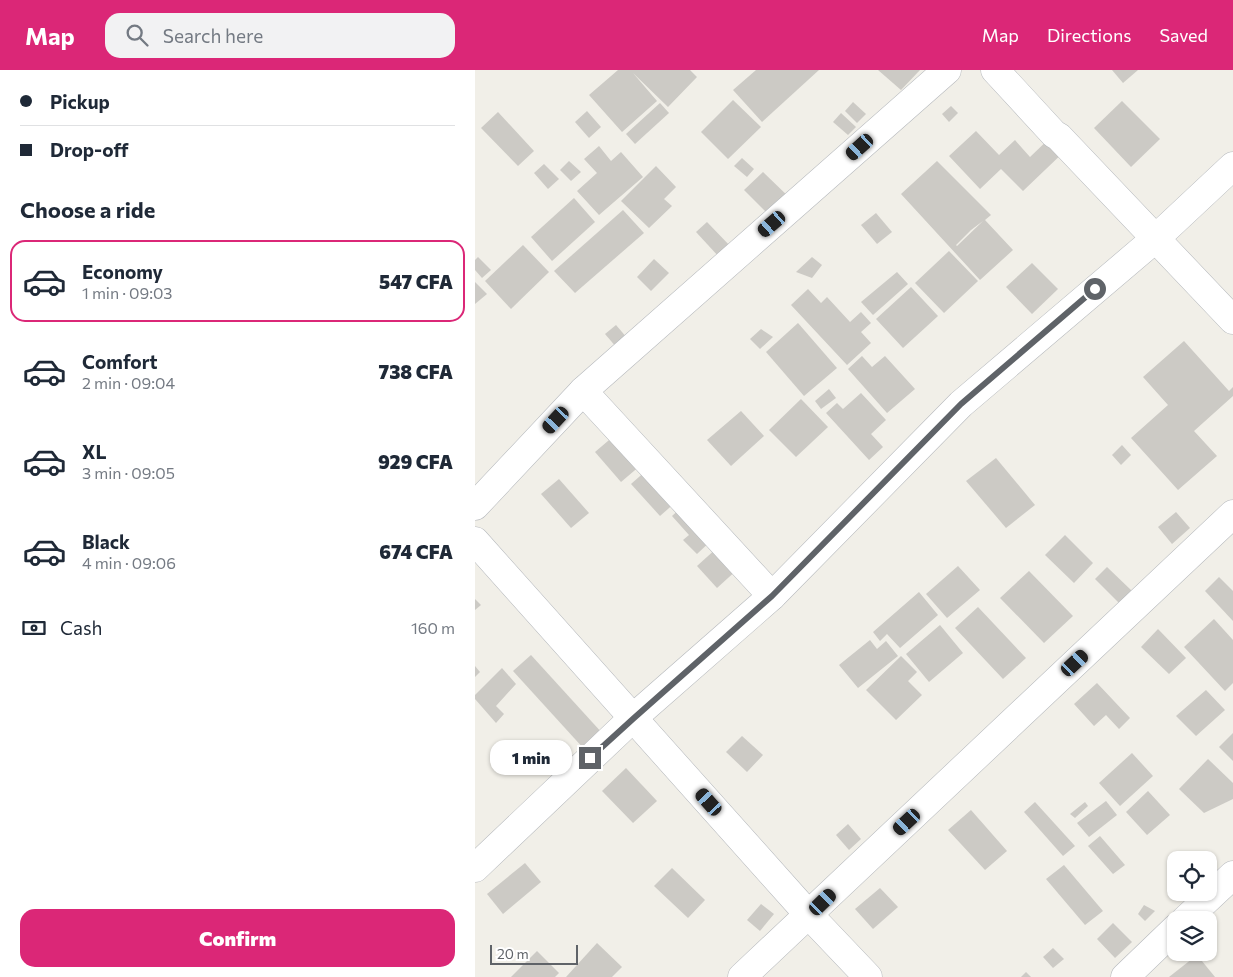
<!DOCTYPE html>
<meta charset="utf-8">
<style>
body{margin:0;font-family:Commissioner,sans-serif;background:#f2f2f3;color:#1f2937;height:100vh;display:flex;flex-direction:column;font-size:19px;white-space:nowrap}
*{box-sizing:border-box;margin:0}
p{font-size:16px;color:#747a83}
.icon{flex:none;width:28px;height:28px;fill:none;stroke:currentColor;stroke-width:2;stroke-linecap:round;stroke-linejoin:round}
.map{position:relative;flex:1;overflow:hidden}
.side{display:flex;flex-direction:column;background:#fff;width:475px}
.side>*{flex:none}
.hud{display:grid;align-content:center;height:110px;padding:0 20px;background:#fff}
.buttons{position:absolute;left:692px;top:781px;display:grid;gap:10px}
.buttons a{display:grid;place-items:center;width:50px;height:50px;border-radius:10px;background:#fff;box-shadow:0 1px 4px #0004;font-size:25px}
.scale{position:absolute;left:15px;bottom:12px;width:88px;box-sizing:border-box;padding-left:5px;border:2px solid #5f6368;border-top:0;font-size:14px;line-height:18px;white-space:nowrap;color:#5f6368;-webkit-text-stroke:4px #fff;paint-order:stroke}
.end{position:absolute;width:22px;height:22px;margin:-11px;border:6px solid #5f6368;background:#fff;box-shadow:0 0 0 2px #fff}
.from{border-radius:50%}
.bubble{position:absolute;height:35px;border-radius:15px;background:#fff;box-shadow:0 1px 4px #0004;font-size:16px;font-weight:800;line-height:35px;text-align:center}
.car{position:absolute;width:15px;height:30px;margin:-15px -8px;border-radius:6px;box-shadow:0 0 4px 1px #0007;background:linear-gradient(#222 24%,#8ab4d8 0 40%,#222 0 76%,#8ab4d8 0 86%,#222 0)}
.hud b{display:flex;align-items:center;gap:18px;height:48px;font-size:19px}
.hud b+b{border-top:1px solid #e0e1e3}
.hud i{width:12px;height:12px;background:#1f2937}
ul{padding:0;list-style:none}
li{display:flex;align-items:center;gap:15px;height:82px;margin:0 10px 8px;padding:0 10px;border:2px solid transparent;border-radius:15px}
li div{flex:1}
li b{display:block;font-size:19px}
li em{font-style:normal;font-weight:800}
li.selected{border-color:#db2777}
li>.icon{width:45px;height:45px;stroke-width:1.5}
h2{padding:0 20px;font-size:22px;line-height:60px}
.pay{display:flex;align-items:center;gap:12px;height:55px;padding:0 20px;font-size:19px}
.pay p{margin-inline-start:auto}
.cta{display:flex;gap:10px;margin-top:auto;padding:10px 20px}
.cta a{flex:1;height:58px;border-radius:15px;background:#db2777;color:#fff;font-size:20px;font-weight:800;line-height:58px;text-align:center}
header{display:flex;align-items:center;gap:30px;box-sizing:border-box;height:70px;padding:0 25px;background:#db2777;color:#fff}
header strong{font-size:24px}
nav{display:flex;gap:28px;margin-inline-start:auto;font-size:18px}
.search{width:350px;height:45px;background:#f2f2f3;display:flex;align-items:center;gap:12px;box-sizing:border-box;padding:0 18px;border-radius:15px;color:#747a83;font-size:19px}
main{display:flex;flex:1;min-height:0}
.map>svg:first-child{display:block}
</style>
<header>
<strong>Map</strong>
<div class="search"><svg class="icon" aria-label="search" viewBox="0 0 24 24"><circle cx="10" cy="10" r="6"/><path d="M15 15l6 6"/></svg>Search here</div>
<nav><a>Map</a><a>Directions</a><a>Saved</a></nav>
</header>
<main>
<section class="side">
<div class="hud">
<b><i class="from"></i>Pickup</b>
<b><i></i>Drop-off</b>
</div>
<h2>Choose a ride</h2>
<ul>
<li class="selected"><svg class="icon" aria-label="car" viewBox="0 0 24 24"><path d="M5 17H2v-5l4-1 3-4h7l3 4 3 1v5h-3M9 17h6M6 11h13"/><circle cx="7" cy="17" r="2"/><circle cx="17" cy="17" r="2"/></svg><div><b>Economy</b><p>1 min · 09:03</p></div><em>547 CFA</em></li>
<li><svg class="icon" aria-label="car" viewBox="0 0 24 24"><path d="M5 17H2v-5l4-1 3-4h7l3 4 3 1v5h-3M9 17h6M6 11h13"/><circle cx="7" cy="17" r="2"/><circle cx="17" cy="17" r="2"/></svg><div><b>Comfort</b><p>2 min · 09:04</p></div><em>738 CFA</em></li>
<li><svg class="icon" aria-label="car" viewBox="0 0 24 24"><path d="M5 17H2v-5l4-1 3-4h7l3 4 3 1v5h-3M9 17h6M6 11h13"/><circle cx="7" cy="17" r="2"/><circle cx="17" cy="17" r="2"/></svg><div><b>XL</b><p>3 min · 09:05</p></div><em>929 CFA</em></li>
<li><svg class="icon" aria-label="car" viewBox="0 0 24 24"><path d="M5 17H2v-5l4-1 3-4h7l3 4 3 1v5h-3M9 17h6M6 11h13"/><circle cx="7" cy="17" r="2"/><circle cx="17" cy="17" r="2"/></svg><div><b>Black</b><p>4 min · 09:06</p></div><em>674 CFA</em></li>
</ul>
<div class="pay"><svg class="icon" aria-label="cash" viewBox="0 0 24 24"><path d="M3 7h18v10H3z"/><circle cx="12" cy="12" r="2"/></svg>Cash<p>160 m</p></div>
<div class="cta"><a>Confirm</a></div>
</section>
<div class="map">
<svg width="758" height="907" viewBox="0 0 758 907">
<rect width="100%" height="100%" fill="#f1efe8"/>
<g fill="#cccac5" fill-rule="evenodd">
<polygon points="143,0 215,0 222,7 193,37 158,3 182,31 147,62 114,25"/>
<polygon points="281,0 344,0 287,52 258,20"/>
<polygon points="403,0 445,0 426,20"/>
<polygon points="637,0 663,0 648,13"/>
<polygon points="258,30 286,57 253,89 226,62"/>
<polygon points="647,31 685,69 656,97 619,58"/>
<polygon points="378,32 391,44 382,53 370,41"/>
<polygon points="185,33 194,43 160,74 151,64"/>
<polygon points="476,36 483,43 474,52 467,44"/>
<polygon points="112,41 126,57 114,68 100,52"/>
<polygon points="23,42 59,81 43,96 6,58"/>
<polygon points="366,43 381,57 373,65 358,52"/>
<polygon points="501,61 524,85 540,70 555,87 579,64 593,78 548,121 526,99 505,119 474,86"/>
<polygon points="124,76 136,91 146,82 168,107 124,145 102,121 122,103 109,89"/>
<polygon points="267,88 279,99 272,107 259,96"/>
<polygon points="94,91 106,102 96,111 85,100"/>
<path d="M462,91L516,145L510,150L538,180L505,210L426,124ZM508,151L482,176L481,175L496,160Z"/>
<polygon points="69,94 84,109 73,119 59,103"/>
<polygon points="181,96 201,117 189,129 197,136 174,158 146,131"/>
<polygon points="288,102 317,130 298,149 269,120"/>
<polygon points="99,128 120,152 77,191 56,167"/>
<polygon points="148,140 169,163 100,223 79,201"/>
<polygon points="401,143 417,162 402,174 386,155"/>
<polygon points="232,152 257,178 245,188 221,162"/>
<polygon points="48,175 74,202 36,239 10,211"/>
<polygon points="474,181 503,211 469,243 440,213"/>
<polygon points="3,187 16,200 7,208 0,200 0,190"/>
<polygon points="337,187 347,195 337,208 321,202"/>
<polygon points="179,189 194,203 176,221 162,207"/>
<polygon points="557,193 583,219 557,244 531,217"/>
<polygon points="422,202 433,214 398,245 386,232"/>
<polygon points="0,212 12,224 0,234"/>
<polygon points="436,217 463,246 428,278 401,249"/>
<polygon points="333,219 346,233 352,227 375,252 386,242 396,253 386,262 396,273 372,295 316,235"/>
<polygon points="323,253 362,298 329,326 291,282"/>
<polygon points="141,255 153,269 142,278 130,264"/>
<polygon points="286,259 298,267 285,279 275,269"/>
<polygon points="709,271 754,321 758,317 758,326 719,361 742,386 703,420 656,368 693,335 668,307"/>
<polygon points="387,286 397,297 410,286 440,319 412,343 373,299"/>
<polygon points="354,319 361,328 346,339 340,331"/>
<polygon points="386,323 411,350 396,364 408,377 394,390 351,343 362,333 368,339"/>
<polygon points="326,329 353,357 321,387 294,360"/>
<polygon points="266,341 289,366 256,396 232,370"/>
<polygon points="140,365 166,395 146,412 120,382"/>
<polygon points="647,375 656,385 646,395 637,385"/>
<polygon points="521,388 560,435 531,458 491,411"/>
<polygon points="173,399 202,431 185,446 156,414"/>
<polygon points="84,409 114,443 96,458 66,424"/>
<polygon points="208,436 239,468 222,484 208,470 214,465 197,446"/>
<polygon points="701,442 715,458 697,474 683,457"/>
<polygon points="590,465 618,493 599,513 570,485"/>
<polygon points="243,477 264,498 242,518 222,496"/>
<polygon points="483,496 505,520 472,548 451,524"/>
<polygon points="632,497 657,521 645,534 620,509"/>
<polygon points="554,501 598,546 569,573 525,528"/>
<polygon points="744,507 758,521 758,551 730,521"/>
<polygon points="444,522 463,545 425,578 412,564 405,571 398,562"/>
<polygon points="0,529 6,535 0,540"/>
<polygon points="503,537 551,588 528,609 480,558"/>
<polygon points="739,549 758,570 758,613 750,621 709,577"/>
<polygon points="465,555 488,583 454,612 431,584"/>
<polygon points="683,559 711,588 694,604 666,577"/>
<polygon points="395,570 402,579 411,571 423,586 383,618 364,595"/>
<polygon points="56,585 128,664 110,680 38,601"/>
<polygon points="426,586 442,602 433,611 447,625 421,650 391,620"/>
<polygon points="0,596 5,602 0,607"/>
<polygon points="27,598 41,614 21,636 29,644 21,653 0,629 0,625"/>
<polygon points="622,613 655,648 644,659 631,645 619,656 599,634"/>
<polygon points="731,620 750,640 721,666 701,646"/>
<polygon points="758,663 758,691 744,677"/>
<polygon points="267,666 288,685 272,702 251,682"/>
<polygon points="657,683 678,706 645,736 624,713"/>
<polygon points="733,689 758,713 758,729 729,743 704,719"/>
<polygon points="151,698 182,731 158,753 127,721"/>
<polygon points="673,721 695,745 672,765 651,742"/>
<polygon points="631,731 642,745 614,767 602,753"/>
<polygon points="560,732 600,776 588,786 549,742"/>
<polygon points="610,732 613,736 600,748 595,744"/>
<polygon points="496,740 532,781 510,800 473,760"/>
<polygon points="373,754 386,769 374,780 361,765"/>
<polygon points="625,766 650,795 638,804 613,776"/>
<polygon points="50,793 66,812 28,844 12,824"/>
<polygon points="589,795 628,841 610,855 571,809"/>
<polygon points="197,798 230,830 213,848 179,816"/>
<polygon points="405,818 423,837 398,859 380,839"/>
<polygon points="286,834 299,844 285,861 272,850"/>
<polygon points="669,835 680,841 670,851 663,844"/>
<polygon points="638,853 657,872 640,888 622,869"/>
<polygon points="122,873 147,897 137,907 91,907"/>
<polygon points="578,878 589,889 578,898 568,887"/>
<polygon points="62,881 84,903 80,907 36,907"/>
<polygon points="722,885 740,907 694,907"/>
<polygon points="551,902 556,907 546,907"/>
</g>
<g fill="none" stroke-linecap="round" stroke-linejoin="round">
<g stroke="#b5b8bc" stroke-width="29">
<g id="minor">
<polyline points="520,0 579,64 584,67 758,250"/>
<polyline points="108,321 297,526"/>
<polyline points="0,436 108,321 472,0"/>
<polyline points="0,471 334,845 393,907"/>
<polyline points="0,798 159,647 297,526 486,334 680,169 758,96"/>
<polyline points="710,850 758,805"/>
<polyline points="267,907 758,444"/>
<polyline points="650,907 701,858"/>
</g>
</g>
<use href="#minor" stroke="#fff" stroke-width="28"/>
</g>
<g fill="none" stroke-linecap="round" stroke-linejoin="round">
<polyline stroke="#5f6368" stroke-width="6" points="115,688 159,648 297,526 486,334 620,219"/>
</g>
</svg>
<div class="buttons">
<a><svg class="icon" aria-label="locate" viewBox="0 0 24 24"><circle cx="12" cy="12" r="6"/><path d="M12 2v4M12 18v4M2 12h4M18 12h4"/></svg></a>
<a><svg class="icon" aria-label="layers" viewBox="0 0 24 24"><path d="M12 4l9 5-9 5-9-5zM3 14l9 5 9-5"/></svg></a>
</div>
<div class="scale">20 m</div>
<i class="end from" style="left:620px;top:219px"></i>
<i class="end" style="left:115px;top:688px"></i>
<div class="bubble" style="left:15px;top:670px;width:82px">1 min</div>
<i class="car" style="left:385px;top:77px;rotate:228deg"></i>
<i class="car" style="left:297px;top:154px;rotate:229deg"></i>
<i class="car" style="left:81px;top:350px;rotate:223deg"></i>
<i class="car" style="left:600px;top:593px;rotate:47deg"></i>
<i class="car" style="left:234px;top:732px;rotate:318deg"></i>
<i class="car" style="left:432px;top:752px;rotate:227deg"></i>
<i class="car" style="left:348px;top:832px;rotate:46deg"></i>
</div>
</main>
